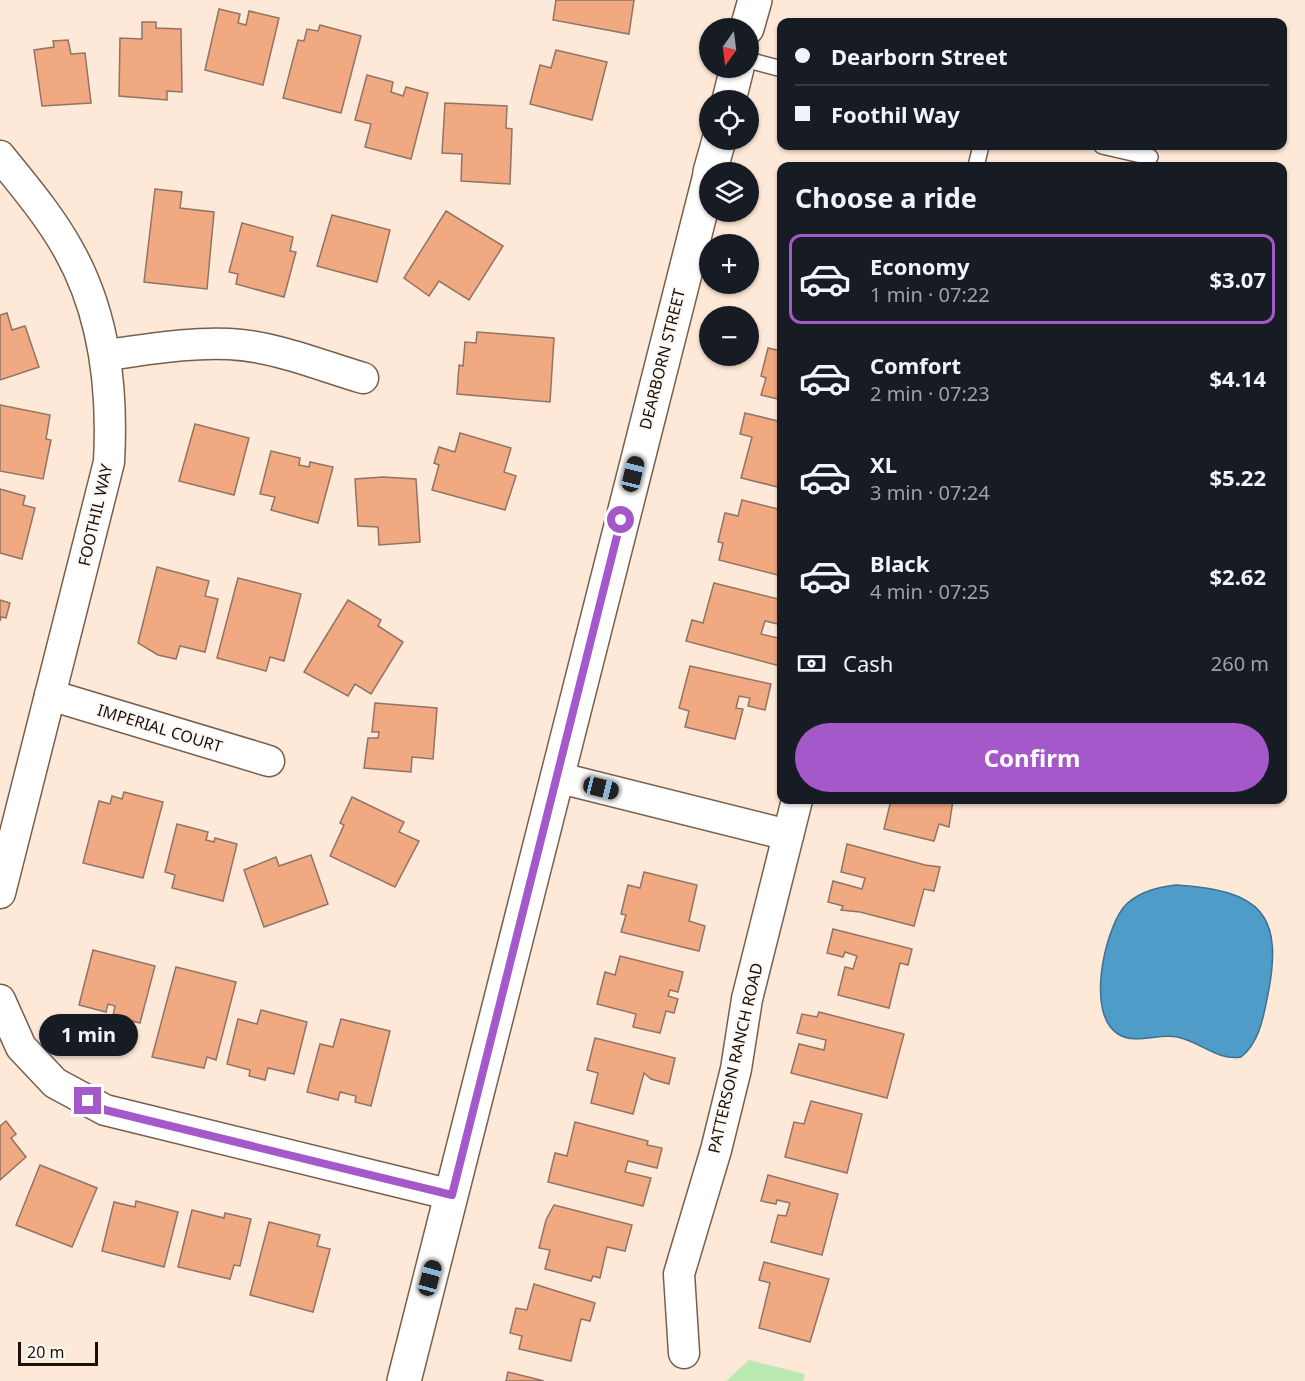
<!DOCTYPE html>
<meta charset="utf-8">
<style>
body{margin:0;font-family:"Noto Sans",sans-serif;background:#20242c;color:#f1f3f6;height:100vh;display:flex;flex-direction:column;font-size:22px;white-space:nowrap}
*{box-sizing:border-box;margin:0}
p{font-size:20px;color:#9ea1a6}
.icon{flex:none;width:33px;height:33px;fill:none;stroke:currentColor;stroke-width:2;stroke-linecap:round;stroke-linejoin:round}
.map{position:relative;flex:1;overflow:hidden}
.side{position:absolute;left:777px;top:162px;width:510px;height:642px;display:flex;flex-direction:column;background:#171b24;border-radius:12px;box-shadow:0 2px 4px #0004}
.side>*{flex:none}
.guide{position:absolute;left:777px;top:18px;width:510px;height:132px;border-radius:12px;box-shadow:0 2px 4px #0004;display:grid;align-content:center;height:132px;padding:0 18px;background:#171b24}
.needle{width:39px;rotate:194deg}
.controls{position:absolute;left:699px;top:18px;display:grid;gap:12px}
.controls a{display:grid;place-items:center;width:60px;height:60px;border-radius:50%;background:#171b24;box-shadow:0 2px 4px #0004;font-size:30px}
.scale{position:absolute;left:18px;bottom:15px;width:80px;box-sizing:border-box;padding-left:6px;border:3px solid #191009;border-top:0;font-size:16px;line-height:21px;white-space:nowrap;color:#191009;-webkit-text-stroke:4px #fef9f4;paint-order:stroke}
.end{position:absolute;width:27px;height:27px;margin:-14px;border:8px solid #a458ca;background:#fff;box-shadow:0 0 0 3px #fff}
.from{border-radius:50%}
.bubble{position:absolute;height:42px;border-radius:21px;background:#171b24;box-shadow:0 2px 4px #0004;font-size:20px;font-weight:700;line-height:42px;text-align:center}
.car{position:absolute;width:18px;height:36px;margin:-18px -9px;border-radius:8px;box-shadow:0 0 4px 2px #0007;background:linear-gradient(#222 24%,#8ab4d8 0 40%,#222 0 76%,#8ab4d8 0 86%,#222 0)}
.guide b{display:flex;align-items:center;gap:21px;height:57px;font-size:22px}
.guide b+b{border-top:2px solid #363941}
.guide i{width:15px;height:15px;background:#f1f3f6}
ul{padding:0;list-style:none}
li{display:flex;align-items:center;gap:18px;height:90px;margin:0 12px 9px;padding:0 6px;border:3px solid transparent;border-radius:12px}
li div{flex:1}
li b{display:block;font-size:22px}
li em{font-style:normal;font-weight:700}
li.on{border-color:#a458ca}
li>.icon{width:54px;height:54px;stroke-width:1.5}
h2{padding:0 18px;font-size:27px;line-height:72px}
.pay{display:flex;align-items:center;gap:15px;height:66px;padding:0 18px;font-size:22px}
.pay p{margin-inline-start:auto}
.primary-button{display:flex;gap:12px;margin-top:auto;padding:12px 18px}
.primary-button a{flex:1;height:69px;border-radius:36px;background:#a458ca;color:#fff;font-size:24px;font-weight:700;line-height:69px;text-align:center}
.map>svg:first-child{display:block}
</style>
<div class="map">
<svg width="1305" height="1381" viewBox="0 0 1305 1381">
<rect width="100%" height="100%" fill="#fee8d7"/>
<polygon fill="#bae8b1" points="749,1360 805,1374 803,1381 726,1381"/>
<path fill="#4e9cc7" stroke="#3e728e" stroke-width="1.5" d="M1176,885C1261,890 1285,914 1267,999C1263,1020 1258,1044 1241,1057C1217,1061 1199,1041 1177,1037C1159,1033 1135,1045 1118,1034C1086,1014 1104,934 1123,908C1136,892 1157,887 1176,885Z"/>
<g fill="#f0a981" stroke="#907465" stroke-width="1.5">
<polygon points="556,0 634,0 629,34 553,20"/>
<polygon points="219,9 240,14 238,23 246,25 249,11 279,18 263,85 205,70"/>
<polygon points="142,22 156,22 156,28 181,29 182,92 167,91 167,100 119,96 120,38 142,39"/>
<polygon points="320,25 361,36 341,113 283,98 298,40 304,41 307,29 318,31"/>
<polygon points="68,40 71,54 85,53 91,103 42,106 34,50 54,47 53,41"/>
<polygon points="556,50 607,62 592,120 530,104 540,65 551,68"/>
<polygon points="367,75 393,82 391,92 403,96 406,87 428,93 411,159 365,147 371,124 355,120"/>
<polygon points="445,103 507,106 506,128 512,129 510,184 461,181 462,154 442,153"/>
<polygon points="155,189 182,192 180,208 214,212 207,289 144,282"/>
<polygon points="446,211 503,246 469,300 439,281 429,296 404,278"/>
<polygon points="332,215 390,230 377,282 317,266"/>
<polygon points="242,223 293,237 290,251 296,252 284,297 236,284 238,274 229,272"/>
<polygon points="7,313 12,330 25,326 39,367 0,380 0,315"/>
<polygon points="477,332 554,338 550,402 457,394 459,365 463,366 465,342 476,343"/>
<polygon points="782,347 782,400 761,395 766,378 761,376 768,348 781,351"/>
<polygon points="0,405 50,415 46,439 51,440 43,479 0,471"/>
<polygon points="745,413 782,422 782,488 741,478 752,437 740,434"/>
<polygon points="195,424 249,438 234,495 179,481"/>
<polygon points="460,433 511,448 504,472 516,476 505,510 432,490 439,465 434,463 439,447 455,452"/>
<polygon points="271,451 300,458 299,465 309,467 310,462 333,467 318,523 271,510 275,497 260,494"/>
<polygon points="383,477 416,479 420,542 379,545 378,527 358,526 355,479"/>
<polygon points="0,489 25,496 23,505 35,508 22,559 0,553"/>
<polygon points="742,500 782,510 782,576 719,560 723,543 718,542 725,513 738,516"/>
<polygon points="157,567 209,581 205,596 218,599 205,652 180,646 176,659 158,655 138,643"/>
<polygon points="238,578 301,594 284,661 270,657 266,671 217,658"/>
<polygon points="714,583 782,600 782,625 765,621 761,634 782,639 780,666 686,641 692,620 703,623"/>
<polygon points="0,600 10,603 6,618 1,617 0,621"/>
<polygon points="348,600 381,620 378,626 403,642 371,694 355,684 348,696 304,672"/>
<polygon points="690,666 771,684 765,710 748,706 750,698 739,696 736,708 743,709 735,739 685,727 689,711 679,708"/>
<polygon points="375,703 437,708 433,759 412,757 411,772 364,768 368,738 378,738 379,732 372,732"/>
<polygon points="124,792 163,802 143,878 83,863 99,801 110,804 112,796 122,799"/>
<polygon points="352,797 404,822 399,832 419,841 395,887 330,856 344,825 340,823"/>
<polygon points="891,800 953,800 949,827 939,824 934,841 884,829"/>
<polygon points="177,824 208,832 206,840 214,842 215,838 237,844 223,901 172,888 175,875 165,872"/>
<polygon points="847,844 925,865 940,867 934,891 924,889 914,926 860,912 841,910 843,906 828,902 833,881 862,889 865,878 841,872"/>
<polygon points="311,855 328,904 264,927 244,870 276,857 279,866"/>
<polygon points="644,872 697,885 689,921 705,926 699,951 621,932 626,915 621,914 628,885 640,888"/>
<polygon points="833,929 912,949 908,965 900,963 889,1008 838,995 845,967 853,969 857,956 845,952 843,957 827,953"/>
<polygon points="93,950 155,966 140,1023 113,1016 115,1006 108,1004 106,1012 79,1005"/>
<polygon points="620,956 683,972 678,992 670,990 668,996 678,999 674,1013 666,1011 660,1033 633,1027 636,1014 597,1004 605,972 615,975"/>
<polygon points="176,967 236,982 216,1060 207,1057 204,1068 152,1057"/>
<polygon points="261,1010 307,1022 294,1074 268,1068 265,1080 249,1076 250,1070 227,1064 238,1019 257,1024"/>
<polygon points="819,1012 904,1034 887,1098 791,1073 799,1044 824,1050 826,1040 797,1033 802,1014 817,1017"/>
<polygon points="341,1019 390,1031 371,1106 355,1102 356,1096 340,1092 338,1100 307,1092 320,1044 333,1047"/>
<polygon points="595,1038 675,1058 669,1084 651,1079 644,1073 633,1114 591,1103 598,1073 587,1070"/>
<polygon points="811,1101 862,1114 847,1173 785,1157 794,1122 804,1124"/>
<polygon points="6,1121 16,1134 11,1138 26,1157 0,1180 0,1126"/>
<polygon points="575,1122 648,1141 647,1145 662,1148 657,1168 628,1161 625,1172 651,1178 643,1206 548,1182 555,1153 567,1156"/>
<polygon points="40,1165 97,1188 72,1247 16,1225"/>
<polygon points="768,1175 838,1194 822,1255 771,1242 778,1215 786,1216 790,1203 777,1200 776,1204 761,1201"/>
<polygon points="136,1201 178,1212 164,1267 102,1251 114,1202 135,1207"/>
<polygon points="554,1205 632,1225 625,1251 607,1247 600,1278 593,1276 591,1281 545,1269 550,1250 539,1248 546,1220"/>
<polygon points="192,1210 224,1218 225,1213 251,1219 240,1266 234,1265 230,1279 178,1267"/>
<polygon points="269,1222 320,1235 317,1246 330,1249 313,1312 250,1295"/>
<polygon points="764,1262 829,1279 810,1342 759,1328 770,1283 759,1280"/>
<polygon points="534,1284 595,1303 590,1321 581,1319 571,1361 519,1349 522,1336 510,1333 516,1308 527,1310"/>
<polygon points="508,1372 544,1381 506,1381"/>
</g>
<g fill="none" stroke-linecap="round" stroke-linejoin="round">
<g stroke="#775f4c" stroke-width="18">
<g id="service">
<polyline points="748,60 782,69"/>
<polyline points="1102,146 1150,157"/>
<polyline points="976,166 981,146"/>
</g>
</g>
<g stroke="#775f4c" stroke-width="33">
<g id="minor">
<path d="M0,156C24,186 49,215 68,249C105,314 113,388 109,462L0,893"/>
<path d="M105,355C146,350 188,342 229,344C274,346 319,365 363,378"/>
<polyline points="50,695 269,761"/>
<polyline points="556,777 788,835"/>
<polyline points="0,1000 21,1047 55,1083 105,1110 452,1195"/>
<polyline points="684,1353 679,1274 716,1150 736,1069 747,999 797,800"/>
</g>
</g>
<g stroke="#775f4c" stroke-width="36">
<g id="tertiary">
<polyline points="747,28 755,0"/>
<polyline points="729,100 737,68"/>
<polyline points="710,172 719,140"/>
<polyline points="404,1381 710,175"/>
</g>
</g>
<use href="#service" stroke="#fff" stroke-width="15"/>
<use href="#minor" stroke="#fff" stroke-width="30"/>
<use href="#tertiary" stroke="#fff" stroke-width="33"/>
</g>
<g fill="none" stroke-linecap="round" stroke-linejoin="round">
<polyline stroke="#a458ca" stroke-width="8" points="88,1101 105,1110 452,1195 621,520"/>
</g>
<g text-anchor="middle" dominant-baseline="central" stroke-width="5" stroke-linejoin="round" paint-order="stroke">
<g font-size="16" fill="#191009" stroke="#fef9f4">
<text transform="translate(662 359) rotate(-76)">DEARBORN STREET</text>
<text transform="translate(95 515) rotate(-77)">FOOTHIL WAY</text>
<text transform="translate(160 728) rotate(17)">IMPERIAL COURT</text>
<text transform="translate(735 1058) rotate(-77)">PATTERSON RANCH ROAD</text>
</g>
</g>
</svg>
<div class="controls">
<a><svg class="needle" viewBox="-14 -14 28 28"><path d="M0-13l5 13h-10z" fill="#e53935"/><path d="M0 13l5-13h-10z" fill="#9ea1a6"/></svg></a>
<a><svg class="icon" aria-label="locate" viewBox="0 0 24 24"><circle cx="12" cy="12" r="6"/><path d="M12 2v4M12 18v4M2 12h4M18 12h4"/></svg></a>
<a><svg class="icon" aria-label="layers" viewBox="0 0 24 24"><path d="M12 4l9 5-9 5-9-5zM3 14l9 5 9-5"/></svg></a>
<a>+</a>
<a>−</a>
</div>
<div class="scale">20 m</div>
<i class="end from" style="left:621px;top:520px"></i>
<i class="end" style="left:88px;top:1101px"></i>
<div class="bubble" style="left:39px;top:1014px;width:99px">1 min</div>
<i class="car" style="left:633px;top:474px;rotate:14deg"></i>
<i class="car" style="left:601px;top:788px;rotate:104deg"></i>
<i class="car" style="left:430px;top:1278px;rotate:15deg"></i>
<div class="guide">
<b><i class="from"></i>Dearborn Street</b>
<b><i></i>Foothil Way</b>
</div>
<section class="side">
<h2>Choose a ride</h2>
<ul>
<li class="on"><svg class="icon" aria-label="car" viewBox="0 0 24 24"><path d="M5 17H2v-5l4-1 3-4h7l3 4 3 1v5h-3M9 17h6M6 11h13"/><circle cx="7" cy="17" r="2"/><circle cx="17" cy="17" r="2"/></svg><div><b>Economy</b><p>1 min · 07:22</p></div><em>$3.07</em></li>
<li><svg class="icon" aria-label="car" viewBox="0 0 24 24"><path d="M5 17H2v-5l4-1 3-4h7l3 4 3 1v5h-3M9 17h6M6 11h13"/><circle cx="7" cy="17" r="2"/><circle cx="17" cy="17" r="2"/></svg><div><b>Comfort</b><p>2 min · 07:23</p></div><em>$4.14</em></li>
<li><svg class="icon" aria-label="car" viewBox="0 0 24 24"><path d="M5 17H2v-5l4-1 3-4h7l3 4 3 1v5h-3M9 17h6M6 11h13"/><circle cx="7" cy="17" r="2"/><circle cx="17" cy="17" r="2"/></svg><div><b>XL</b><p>3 min · 07:24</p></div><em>$5.22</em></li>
<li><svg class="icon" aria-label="car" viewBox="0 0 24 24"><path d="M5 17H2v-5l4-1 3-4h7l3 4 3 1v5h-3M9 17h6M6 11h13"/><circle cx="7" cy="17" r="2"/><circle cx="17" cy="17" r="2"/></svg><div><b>Black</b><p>4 min · 07:25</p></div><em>$2.62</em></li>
</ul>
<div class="pay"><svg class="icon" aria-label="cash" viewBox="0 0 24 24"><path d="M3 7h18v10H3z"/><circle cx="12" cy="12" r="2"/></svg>Cash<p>260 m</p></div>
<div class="primary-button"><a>Confirm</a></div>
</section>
</div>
